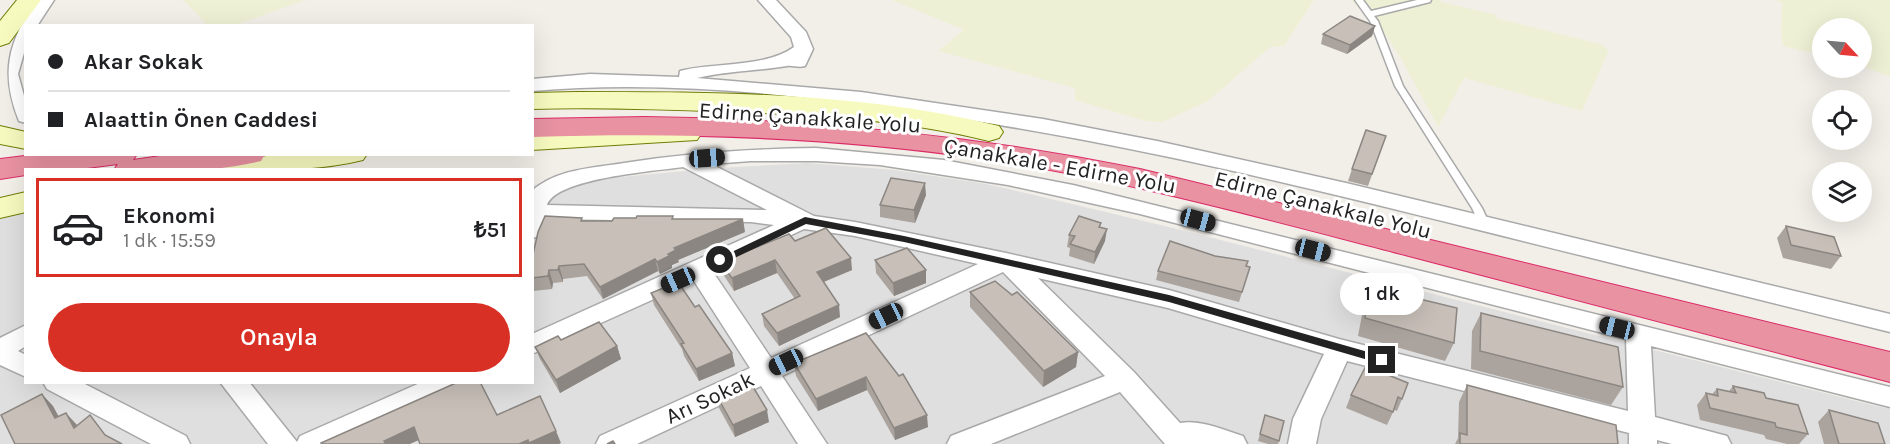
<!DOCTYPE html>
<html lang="tr">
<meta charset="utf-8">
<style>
body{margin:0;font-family:Karla,sans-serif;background:#f6f6f6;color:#202124;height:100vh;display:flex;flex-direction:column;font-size:22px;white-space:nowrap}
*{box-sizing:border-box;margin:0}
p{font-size:20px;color:#757577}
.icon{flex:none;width:33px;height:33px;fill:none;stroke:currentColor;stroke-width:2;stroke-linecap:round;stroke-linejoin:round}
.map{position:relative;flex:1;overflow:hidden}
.panel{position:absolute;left:24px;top:168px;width:510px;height:216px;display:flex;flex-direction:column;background:#fff;border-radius:0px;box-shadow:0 6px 24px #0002}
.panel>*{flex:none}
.banner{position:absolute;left:24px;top:24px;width:510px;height:132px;border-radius:0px;box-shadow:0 6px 24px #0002;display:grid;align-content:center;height:132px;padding:0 24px;background:#fff}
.needle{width:39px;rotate:116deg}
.fabs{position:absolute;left:1812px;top:18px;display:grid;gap:12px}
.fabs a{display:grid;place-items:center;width:60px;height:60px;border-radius:50%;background:#fff;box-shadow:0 6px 24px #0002;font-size:30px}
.end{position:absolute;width:27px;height:27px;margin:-14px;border:8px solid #222;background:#fff;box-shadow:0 0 0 3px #fff}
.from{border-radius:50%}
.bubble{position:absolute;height:42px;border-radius:21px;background:#fff;box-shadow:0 6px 24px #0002;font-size:20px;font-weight:600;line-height:42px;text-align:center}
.car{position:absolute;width:18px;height:36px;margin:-18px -9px;border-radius:8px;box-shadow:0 0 4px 2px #0007;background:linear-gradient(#222 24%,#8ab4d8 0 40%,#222 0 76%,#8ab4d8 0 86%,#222 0)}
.banner b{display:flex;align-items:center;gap:21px;height:57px;font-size:22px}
.banner b+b{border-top:2px solid #e0e0e0}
.banner i{width:15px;height:15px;background:#202124}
ul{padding:10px 0 0;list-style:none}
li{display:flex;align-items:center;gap:18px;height:99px;margin:0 12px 9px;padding:0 12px;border:3px solid transparent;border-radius:0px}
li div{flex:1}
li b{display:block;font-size:22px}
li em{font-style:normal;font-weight:600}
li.on{border-color:#d93025}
li>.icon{width:54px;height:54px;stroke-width:1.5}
.cta{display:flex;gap:12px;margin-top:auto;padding:12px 24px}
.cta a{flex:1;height:69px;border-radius:36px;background:#d93025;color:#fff;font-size:24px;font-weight:600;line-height:69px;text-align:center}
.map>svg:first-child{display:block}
</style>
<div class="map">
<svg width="1890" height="444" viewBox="0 0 1890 444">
<rect width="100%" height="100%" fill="#f2efe9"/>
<polygon fill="#e0dfdf" points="808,163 894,170 987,184 1169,227 1864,403 1890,409 1890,444 0,444 0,216 25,213 26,382 532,382 533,185 718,168"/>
<g fill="#eef0d5">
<polygon points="183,0 305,0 233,26 207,25"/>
<polygon points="892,0 1314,0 1284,46 1270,47 1208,101 1163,122 1145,121 1075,100 1075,88 938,51 964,30"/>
<polygon points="1351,0 1441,0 1441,2 1497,15 1496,18 1600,44 1609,50 1582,111 1464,78 1438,127 1403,62 1387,37"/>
<polygon points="1773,0 1890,0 1890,77 1862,66 1862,28 1822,28 1822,55 1783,46 1781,31 1782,2"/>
</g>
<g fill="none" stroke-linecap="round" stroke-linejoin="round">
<g stroke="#a9a9a9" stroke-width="3">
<polygon id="lane" points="1355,0 1363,0 1371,11 1417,0 1431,0 1430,2 1374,16 1378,21 1403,86 1482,208 1489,223 1488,225 1480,225 1472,208 1395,86 1370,21"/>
</g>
<g stroke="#a9a9a9" stroke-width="3">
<g id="street">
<path d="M36,0H54L37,26H26V46L18,74L26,103V123L19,121C0,73 8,43 36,0Z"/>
<path d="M758,0H776L806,32L813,49L805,66C798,68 792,65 787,66C758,71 726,71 697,78L861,92L1043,119L1157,141L1346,183L1890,314V332C1750,297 1611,263 1471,228C1298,185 1125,143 948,117C811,96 670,79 532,91V79L590,74L679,77L680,71C715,62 765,68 794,47L791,37Z"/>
<path d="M816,148L944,160L1073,185L1890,387V407L1651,346L1655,417L1727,436L1731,444H1672L1657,440V444H1629V433L1347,361L1321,419L1316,444H1288L1293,419L1324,354L1168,308L1038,278L1134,372L1180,423C1200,419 1224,430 1243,436L1247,444H1165L1120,392L991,444H947L951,436L1105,376L1003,272L782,376L827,444H798L761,386L637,444H596L600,436L750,368L694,281L532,354V334L774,225L751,222L545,219L540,236L532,238V191C556,169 593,168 624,163C688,153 751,149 816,148ZM751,161H816L880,165L1008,185L1140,214L1626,339L1628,411L1339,339L1169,290L1006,253L855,222L814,216L711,164ZM683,167L767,210L547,205C556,178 656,171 683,167ZM804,229L855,236L978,264L771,358L713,272Z"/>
<polygon points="26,325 26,346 18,351 26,355 26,377 0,365 0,338"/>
<polygon points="43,382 81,382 186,436 190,444 151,444 47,389"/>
<polygon points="220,382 249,382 297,442 300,436 422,382 462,382 458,389 338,444 268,444"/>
</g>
</g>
<g stroke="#707d05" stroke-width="2">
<g id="secondary">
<polygon points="17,0 41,0 9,43 0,46 0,21"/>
<path d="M576,92C716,92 862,92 999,126L1003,132L999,138L989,141C896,118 802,114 707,111C649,109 591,107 532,109V93Z"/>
<polygon points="687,125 697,128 701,134 697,140 532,150 532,132"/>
<polygon points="0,126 26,132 26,149 0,144"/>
<path d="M279,154H367L363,160C315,172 264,170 214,170L218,164Z"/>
<polygon points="26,192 26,212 0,218 0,198"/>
</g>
</g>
<g stroke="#dc2a67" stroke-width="2">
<g id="highway">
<path d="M645,117C812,119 977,136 1140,169L1890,352V382C1728,340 1566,297 1405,255C1266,219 1126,180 984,159C834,137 684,132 532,137V119Z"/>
<path d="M41,154H137L133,160L174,154H265L261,161C213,173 163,170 114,170L118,164L72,170H26V175L0,179V159Z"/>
</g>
</g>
<use href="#lane" fill="#fff" fill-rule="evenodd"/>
<use href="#street" fill="#fff" fill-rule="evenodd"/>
<use href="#secondary" fill="#f7fabf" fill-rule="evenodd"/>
<use href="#highway" fill="#e892a2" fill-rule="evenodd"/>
</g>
<g fill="#aba49e">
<polygon points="1375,26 1372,36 1347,54 1321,44 1323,34"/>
<polygon points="1386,136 1368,186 1348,181 1352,169"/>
<polygon points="926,195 915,223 880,217 880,205"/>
<polygon points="674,219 745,232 678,260 679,262 672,265 672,268 660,274 658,271 603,299 587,276 563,279 563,282 553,283 552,289 533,291 532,259 583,221"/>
<polygon points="1101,223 1100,227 1105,241 1094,264 1069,256 1070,248 1067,247 1069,235"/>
<polygon points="1786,226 1841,256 1831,269 1783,258 1777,238"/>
<polygon points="795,241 852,270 824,282 840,317 779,346 764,326 762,314 795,299 777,273 734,291 723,274 720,262"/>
<polygon points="1215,256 1250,267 1239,302 1156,280 1158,271"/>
<polygon points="875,260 926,283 894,296 876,273"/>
<polygon points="1370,287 1454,343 1445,361 1358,336 1364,304"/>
<polygon points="970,292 1078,352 1076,367 1043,387 970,307"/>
<polygon points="651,293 695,307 732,353 735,366 699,381 684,356 682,349 654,305"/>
<polygon points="1481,313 1623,387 1611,405 1471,369 1472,331"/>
<polygon points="866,333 928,427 895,440 867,390 818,411 796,376 794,363"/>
<polygon points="561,340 617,346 621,359 560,393 540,359 535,347"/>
<polygon points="1366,366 1402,399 1397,411 1394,410 1387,425 1346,408 1351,395"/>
<polygon points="1467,385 1618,444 1455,444 1458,438 1459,402"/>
<polygon points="1733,386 1766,398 1808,434 1799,444 1787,444 1766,439 1764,435 1700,420 1697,405 1706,393 1712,394 1717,389 1729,391"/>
<polygon points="717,396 769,422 735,437 719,408"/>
<polygon points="1829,410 1885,444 1824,444 1818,422"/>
<polygon points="1265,415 1284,421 1278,444 1268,444 1258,441"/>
</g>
<g fill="#8b8681">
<polygon points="1375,26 1372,36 1347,54 1350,45"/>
<polygon points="925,183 926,195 915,223 914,210"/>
<polygon points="743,219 745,232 678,260 679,262 672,265 672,268 660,274 657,262 674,248"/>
<polygon points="1107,229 1105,241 1094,264 1095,252"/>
<polygon points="851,258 852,270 818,284 817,272"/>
<polygon points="655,259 658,271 603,299 600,287"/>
<polygon points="775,260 777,273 734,291 732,278"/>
<polygon points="559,266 563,279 563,282 558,270"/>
<polygon points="549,270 553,283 552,289 548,276"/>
<polygon points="926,270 926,283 894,296 893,283"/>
<polygon points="839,305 840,317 779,346 777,333"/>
<polygon points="617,346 621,359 560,393 556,380"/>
<polygon points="1078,352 1076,367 1043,387 1044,371"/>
<polygon points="732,353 735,366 699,381 696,369"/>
<polygon points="866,377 867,390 818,411 816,399"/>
<polygon points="42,394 53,406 66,430 55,418"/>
<polygon points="767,410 769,422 735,437 733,425"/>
<polygon points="66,413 77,425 84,440 74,428"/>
<polygon points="927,415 928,427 895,440 894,428"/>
<polygon points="414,427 421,439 410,444 386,444 384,441"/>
<polygon points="556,431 561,443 559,444 530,444 529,443"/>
<polygon points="528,440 530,444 519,444"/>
</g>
<g fill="#c7bfb8" stroke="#8b8681" stroke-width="1.5">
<polygon points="1350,16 1375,26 1350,45 1323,34"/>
<polygon points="1366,130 1386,136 1372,174 1352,169"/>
<polygon points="891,178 925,183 914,210 880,205"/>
<polygon points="545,216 582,218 581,221 612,221 614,218 636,218 637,216 673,216 672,219 743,219 674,248 676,250 668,254 669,256 657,262 655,259 600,287 584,264 559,266 558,270 549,270 548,276 532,278 532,259 538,232"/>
<polygon points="1079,216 1101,223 1099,227 1107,229 1095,252 1070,244 1075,236 1069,235"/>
<polygon points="1786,226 1834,237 1841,256 1791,245"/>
<polygon points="826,228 851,258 817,272 839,305 777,333 762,314 800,296 775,260 732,278 720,262 789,234 795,241"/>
<polygon points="1170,241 1215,256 1248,261 1246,266 1250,267 1242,292 1158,271"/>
<polygon points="907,248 926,270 893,283 875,260"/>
<polygon points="995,281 1012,295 1017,292 1078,352 1044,371 970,292"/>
<polygon points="678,282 695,307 699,305 732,353 696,369 681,344 684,343 651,293"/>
<polygon points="1370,287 1457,308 1454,343 1365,318"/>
<polygon points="1481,313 1618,347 1623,387 1480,351"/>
<polygon points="599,322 617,346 556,380 535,347 558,336 561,340"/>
<polygon points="866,333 899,376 903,374 927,415 894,428 866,377 816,399 794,363"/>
<polygon points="1366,366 1408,383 1402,399 1398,397 1393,412 1351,395"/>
<polygon points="458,382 480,382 497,415 540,396 556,431 529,443 528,440 519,444 420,444 414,427 384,441 386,444 322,444 321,443"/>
<polygon points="750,382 767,410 733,425 717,396"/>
<polygon points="1467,385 1616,425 1618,444 1460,444 1460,433 1467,435"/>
<polygon points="1733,386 1764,393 1766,398 1798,405 1808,434 1776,427 1775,423 1710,408 1706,393 1718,396 1717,389 1736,393"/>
<polygon points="42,394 55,418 66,413 74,428 90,415 105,435 122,444 15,444 1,415"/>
<polygon points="1829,410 1878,423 1885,444 1839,444"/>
<polygon points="1265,415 1284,421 1279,441 1260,434"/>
<polygon points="613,441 615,444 607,444"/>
</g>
<polygon fill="#222" points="805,217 904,236 1169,295 1382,356 1388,360 1382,364 1169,302 904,242 806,224 724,263 715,260"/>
<g text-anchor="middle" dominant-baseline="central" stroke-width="6" stroke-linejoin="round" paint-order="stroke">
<g font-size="22" fill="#222" stroke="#fff">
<text transform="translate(810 118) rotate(4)">Edirne Çanakkale Yolu</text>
<text transform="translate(1060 166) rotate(10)">Çanakkale - Edirne Yolu</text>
<text transform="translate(1323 205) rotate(14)">Edirne Çanakkale Yolu</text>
<text transform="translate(710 398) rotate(-25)">Arı Sokak</text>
</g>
</g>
</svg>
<div class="fabs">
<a><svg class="needle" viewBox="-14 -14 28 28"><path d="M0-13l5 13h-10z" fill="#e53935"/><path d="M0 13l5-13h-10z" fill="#757577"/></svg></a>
<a><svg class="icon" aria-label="locate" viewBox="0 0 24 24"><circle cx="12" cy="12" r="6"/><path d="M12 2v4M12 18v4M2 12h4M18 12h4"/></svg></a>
<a><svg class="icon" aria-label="layers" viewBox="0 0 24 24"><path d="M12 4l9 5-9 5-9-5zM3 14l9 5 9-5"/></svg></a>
</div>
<i class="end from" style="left:720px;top:260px"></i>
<i class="end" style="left:1382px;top:360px"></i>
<div class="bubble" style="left:1340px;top:273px;width:84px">1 dk</div>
<i class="car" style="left:707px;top:158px;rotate:86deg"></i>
<i class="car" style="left:1198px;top:220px;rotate:105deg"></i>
<i class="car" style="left:1313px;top:250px;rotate:104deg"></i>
<i class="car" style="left:678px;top:280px;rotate:246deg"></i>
<i class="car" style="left:886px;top:316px;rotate:245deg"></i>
<i class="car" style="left:1617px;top:328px;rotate:284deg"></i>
<i class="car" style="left:786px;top:362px;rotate:245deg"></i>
<div class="banner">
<b><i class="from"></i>Akar Sokak</b>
<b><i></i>Alaattin Önen Caddesi</b>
</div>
<section class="panel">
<ul>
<li class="on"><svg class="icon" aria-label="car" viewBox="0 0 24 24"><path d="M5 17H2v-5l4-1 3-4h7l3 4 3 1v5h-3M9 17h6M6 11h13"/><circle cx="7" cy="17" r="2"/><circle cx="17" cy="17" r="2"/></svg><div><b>Ekonomi</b><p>1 dk · 15:59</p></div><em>₺51</em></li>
</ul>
<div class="cta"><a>Onayla</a></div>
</section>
</div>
